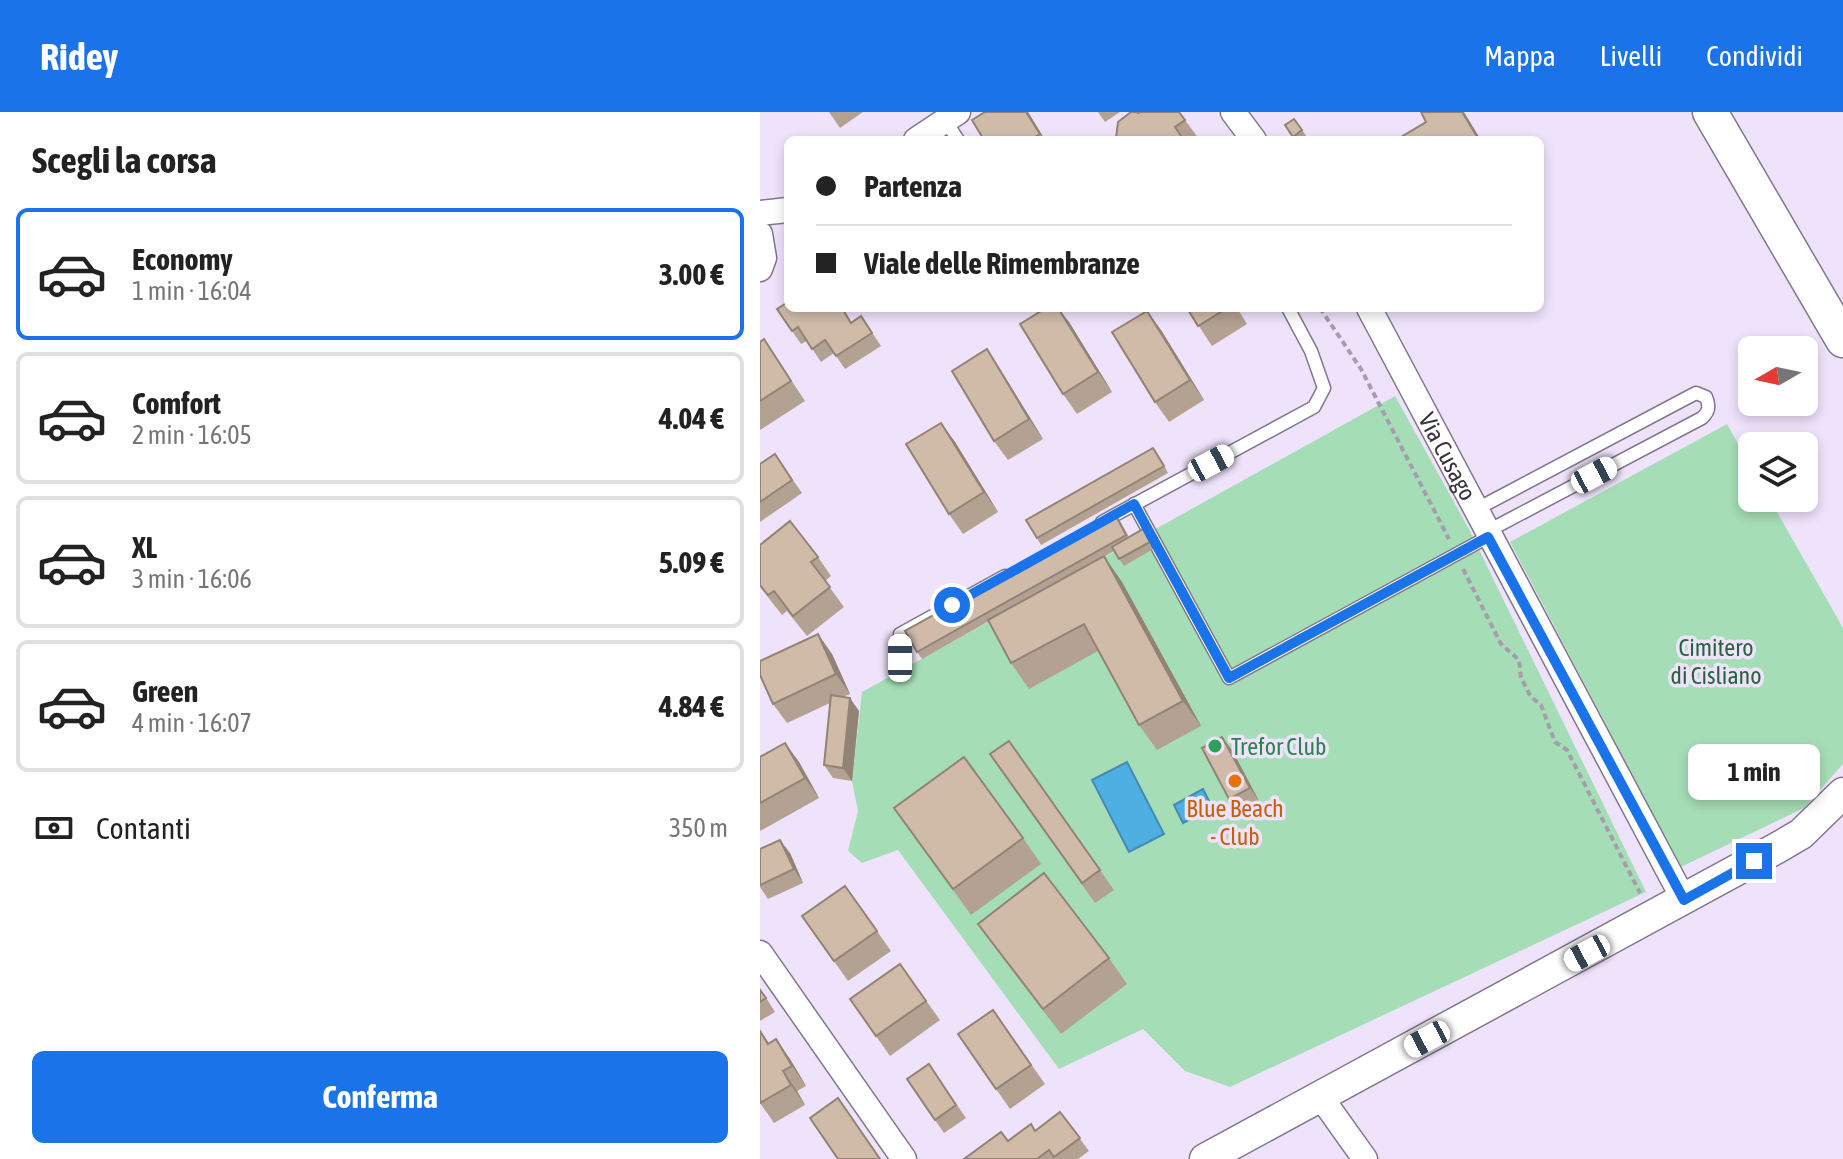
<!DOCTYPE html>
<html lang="it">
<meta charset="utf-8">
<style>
body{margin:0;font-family:"Asap Condensed",sans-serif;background:#f6f6f6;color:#222;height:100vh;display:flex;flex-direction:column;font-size:30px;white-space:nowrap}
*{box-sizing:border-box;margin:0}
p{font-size:26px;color:#767676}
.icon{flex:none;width:44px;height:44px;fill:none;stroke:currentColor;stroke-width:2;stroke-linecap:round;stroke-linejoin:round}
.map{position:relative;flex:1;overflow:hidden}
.details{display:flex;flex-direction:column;background:#fff;width:760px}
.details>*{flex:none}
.hud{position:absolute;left:24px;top:24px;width:760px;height:176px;border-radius:12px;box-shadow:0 4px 12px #0003;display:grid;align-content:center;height:176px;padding:0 32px;background:#fff}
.needle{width:52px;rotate:261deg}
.controls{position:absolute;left:978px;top:224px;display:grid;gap:16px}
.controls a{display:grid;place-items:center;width:80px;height:80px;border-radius:12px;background:#fff;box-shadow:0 4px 12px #0003;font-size:40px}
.end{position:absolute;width:36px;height:36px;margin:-18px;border:10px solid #1a73e8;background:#fff;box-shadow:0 0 0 4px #fff}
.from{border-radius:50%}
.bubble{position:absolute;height:56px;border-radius:12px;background:#fff;box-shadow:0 4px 12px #0003;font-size:26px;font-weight:700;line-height:56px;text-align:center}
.car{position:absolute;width:24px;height:48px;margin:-24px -12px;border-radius:10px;box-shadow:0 0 6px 2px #0007;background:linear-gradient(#fff 24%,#345 0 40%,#fff 0 76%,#345 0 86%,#fff 0)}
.hud b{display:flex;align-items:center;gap:28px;height:76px;font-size:30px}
.hud b+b{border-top:2px solid #e0e0e0}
.hud i{width:20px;height:20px;background:#222}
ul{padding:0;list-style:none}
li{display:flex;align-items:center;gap:24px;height:132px;margin:0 16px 12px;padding:0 16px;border:4px solid #e0e0e0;border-radius:12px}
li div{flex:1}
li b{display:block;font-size:30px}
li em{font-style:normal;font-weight:700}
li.active{border-color:#1a73e8}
li>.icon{width:72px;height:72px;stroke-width:1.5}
h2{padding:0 32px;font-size:36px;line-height:96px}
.pay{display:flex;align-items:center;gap:20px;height:88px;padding:0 32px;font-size:30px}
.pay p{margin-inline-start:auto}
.action{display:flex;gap:16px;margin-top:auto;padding:16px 32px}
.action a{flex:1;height:92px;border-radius:12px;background:#1a73e8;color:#fff;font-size:32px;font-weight:700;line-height:92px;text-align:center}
header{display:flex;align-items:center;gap:48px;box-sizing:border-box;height:112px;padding:0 40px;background:#1a73e8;color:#fff}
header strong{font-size:38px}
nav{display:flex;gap:44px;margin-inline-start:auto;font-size:28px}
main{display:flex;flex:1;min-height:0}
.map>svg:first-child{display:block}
</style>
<header>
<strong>Ridey</strong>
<nav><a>Mappa</a><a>Livelli</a><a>Condividi</a></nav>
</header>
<main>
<section class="details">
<h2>Scegli la corsa</h2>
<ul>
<li class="active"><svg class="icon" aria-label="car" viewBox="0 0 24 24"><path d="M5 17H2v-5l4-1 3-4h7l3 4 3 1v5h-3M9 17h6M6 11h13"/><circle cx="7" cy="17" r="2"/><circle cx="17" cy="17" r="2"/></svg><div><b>Economy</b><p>1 min · 16:04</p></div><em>3.00 €</em></li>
<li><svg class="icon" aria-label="car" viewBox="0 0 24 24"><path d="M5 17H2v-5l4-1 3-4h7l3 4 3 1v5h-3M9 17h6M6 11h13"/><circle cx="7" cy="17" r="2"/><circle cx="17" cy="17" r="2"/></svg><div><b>Comfort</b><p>2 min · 16:05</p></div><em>4.04 €</em></li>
<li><svg class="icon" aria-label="car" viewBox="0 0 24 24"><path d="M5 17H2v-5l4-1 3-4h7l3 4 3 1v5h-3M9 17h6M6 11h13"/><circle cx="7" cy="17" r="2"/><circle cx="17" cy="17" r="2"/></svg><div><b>XL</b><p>3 min · 16:06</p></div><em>5.09 €</em></li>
<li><svg class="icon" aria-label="car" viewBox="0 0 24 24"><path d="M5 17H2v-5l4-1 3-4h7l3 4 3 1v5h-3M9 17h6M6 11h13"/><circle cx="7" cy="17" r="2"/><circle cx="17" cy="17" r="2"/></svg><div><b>Green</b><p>4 min · 16:07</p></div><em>4.84 €</em></li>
</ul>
<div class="pay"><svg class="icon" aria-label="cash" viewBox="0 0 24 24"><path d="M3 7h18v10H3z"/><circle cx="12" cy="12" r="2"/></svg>Contanti<p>350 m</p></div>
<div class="action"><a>Conferma</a></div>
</section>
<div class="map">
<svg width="1083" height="1047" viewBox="0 0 1083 1047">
<rect width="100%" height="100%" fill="#efe3fb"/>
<g fill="#a5deb6">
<polygon points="635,284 709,417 886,780 470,975 425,959 383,917 299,957 138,738 102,751 88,739 98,699 92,669 102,580"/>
<polygon points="967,312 992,356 992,386 1009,386 1083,516 1083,652 1044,696 921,755 750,430"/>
</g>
<g fill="#4dafe2" stroke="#468ab0" stroke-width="2">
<polygon points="367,650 404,722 369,740 332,668"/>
<polygon points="443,677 452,695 423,711 414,693"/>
</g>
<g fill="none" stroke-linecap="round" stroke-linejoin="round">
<g stroke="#81768c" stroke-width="15">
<g id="service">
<polyline points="185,8 198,28"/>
<polyline points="374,392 469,566 728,425"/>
<path d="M715,398L936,281L946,285C950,294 949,300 942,306L726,420"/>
<polyline points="342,410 554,295 564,276 551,239 528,196"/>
<polyline points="140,546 140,522 245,464"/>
</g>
</g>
<g stroke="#81768c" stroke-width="27">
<g id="minor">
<polyline points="473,0 494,28"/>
<polyline points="156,28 198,0"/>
<polyline points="0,101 28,98"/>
<polyline points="0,122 4,146 0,157"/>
<path id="s1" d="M609,196L924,788"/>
<polyline points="0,841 144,1047"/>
<polyline points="560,984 605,1047"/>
</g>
</g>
<g stroke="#81768c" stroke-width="33">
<polyline id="tertiary" points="445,1047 1017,736 1041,722 1083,681"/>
</g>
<g stroke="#81768c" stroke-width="37">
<polyline id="secondary" points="950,0 1083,228"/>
</g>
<g stroke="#a69cae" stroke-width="4" stroke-dasharray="6 4" stroke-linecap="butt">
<polyline points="560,196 601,257 689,427"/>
<polyline points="703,457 741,532 759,548 761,566 771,585 781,593 795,630 807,638 880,781"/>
</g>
<use href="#service" stroke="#fff" stroke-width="12"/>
<use href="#minor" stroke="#fff" stroke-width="24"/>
<use href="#tertiary" stroke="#fff" stroke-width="30"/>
<use href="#secondary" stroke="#fff" stroke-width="34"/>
</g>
<g fill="#b3a191">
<polygon points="69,0 103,0 80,16"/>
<polygon points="225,0 268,0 285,28 224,28"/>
<polygon points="338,0 360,0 345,10"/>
<polygon points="378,1 425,8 439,27 353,28"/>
<polygon points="534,7 547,25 542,28 535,28 525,13"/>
<polygon points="427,196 477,196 487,212 452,234"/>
<polygon points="17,197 92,210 101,204 121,234 85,257 74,241 61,250 47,229 41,232"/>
<polygon points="309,210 352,280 317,302 303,282"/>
<polygon points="401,218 444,288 409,310 395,290"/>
<polygon points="4,227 45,289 0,318 0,230"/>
<polygon points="227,237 240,257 283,327 248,348 234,329"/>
<polygon points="181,311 195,330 238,400 203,422 189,402"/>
<polygon points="15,342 42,381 0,410 0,352"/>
<polygon points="398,343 408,361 281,433 277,426"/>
<polygon points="360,409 369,425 387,424 395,436 364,454 354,439 344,445 362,470 441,614 397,638 379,613 338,539 269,577 251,551 229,509 162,547 157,540"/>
<polygon points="0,433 58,445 71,464 65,469 84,495 47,524 27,499 22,503 0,475"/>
<polygon points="72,542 90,582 83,585 99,599 92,669 73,666 64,653 70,591 27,611 13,592"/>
<polygon points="25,631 39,650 59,686 0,719 0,645"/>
<polygon points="472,638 499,689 478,700 469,687"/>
<polygon points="230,642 340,758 354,778 335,791"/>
<polygon points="134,696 263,726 281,752 211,803"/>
<polygon points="0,737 30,741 43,771 8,787 0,775"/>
<polygon points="85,774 131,839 88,869 42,804"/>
<polygon points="218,812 349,846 367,872 301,922 236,837"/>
<polygon points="140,852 180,908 130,944 90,887"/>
<polygon points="0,876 15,900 0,909"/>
<polygon points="233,898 285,972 250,997 236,977"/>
<polygon points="0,918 9,931 30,947 46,974 37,979 45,993 14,1011 0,991"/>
<polygon points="169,952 206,1006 184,1021 147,967"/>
<polygon points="300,1000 329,1039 318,1047 204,1047 275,1019"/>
</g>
<g fill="#928376">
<polygon points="266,0 268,0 285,28 280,22"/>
<polygon points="702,0 704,0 721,28 719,28"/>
<polygon points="298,196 309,210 352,280 338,260"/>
<polygon points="387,199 401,218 444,288 430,268"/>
<polygon points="227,237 240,257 283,327 269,307"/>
<polygon points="181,311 195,330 238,400 224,380"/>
<polygon points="344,444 362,470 441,614 423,589"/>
<polygon points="58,522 72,542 90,582 76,562"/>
<polygon points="90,586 99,599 92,669 83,656"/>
<polygon points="462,625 472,638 499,689 490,676"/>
<polygon points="25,631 39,650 59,686 45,666"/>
<polygon points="20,728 30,741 43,771 34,757"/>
<polygon points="16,927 30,947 46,974 32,954"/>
<polygon points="23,959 37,979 45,993 31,973"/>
</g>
<g fill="#d0bba9" stroke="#928376" stroke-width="2">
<polygon points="225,0 266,0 280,22 270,28 224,28 212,8"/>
<polygon points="371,0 377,0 378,1 380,0 419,0 425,8 415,15 421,24 416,28 353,28 356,26 358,10"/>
<polygon points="661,0 702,0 719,28 636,28 666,10"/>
<polygon points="534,7 542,18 533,25 525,13"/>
<polygon points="28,190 28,196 82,196 91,211 101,204 112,221 76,244 65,228 52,237 38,215 32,219 17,197"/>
<polygon points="286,196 298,196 338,260 303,282 260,212"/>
<polygon points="427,196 467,196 438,214"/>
<polygon points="387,199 430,268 395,290 352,220"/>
<polygon points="4,227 31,269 0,289 0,230"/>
<polygon points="227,237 269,307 234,329 192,259"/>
<polygon points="181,311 224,380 189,402 146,332"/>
<polygon points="393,336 404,354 277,426 266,408"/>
<polygon points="15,342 32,368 0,390 0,352"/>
<polygon points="355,402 366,423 157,540 145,519"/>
<polygon points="30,409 58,445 51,450 70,475 33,504 14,479 8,483 0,473 0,433"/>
<polygon points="383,417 390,430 359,447 352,435"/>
<polygon points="344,444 423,589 379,613 324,512 251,551 228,508"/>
<polygon points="58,522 76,562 13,592 0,563 0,549"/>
<polygon points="71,583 90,586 83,656 64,653"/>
<polygon points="462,625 490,676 469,687 442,636"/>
<polygon points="249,629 340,758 322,771 230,642"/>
<polygon points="25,631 45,666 0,691 0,645"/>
<polygon points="204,645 263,726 193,777 134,696"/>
<polygon points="20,728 34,757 0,773 0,737"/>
<polygon points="284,761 349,846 283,897 218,812"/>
<polygon points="85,774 117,819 74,849 42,804"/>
<polygon points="140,852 166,889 116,924 90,887"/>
<polygon points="0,878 6,886 0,890"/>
<polygon points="233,898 271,953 236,977 198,922"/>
<polygon points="0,919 8,932 16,927 32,954 23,959 31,973 0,991"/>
<polygon points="169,952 196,993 175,1008 147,967"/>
<polygon points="78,986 120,1047 78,1047 50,1006"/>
<polygon points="300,1000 320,1026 294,1045 289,1038 277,1047 204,1047 241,1020 248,1029 271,1012 275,1019"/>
</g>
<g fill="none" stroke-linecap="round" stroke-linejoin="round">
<polyline stroke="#1a73e8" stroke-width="10" points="192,493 374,392 469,566 728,425 924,788 994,749"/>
</g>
<circle fill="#2e9e5b" stroke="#efe3fb" stroke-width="3" cx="455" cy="634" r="8"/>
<circle fill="#e8710a" stroke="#efe3fb" stroke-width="3" cx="475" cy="669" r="8"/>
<g text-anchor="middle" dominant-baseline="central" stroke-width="7" stroke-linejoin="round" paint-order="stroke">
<g font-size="24" fill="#37323b" stroke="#efe3fb">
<text stroke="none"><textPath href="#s1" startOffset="168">Via Cusago</textPath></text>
</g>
<g font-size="24" fill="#27633e" stroke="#efe3fb">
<text x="956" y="535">Cimitero<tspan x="956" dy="28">di Cisliano</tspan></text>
</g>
<g font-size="24" fill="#27864d" stroke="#efe3fb" text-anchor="start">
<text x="471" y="634">Trefor Club</text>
</g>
<g font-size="24" fill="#c56008" stroke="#efe3fb">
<text x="475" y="696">Blue Beach<tspan x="475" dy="28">- Club</tspan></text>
</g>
</g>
</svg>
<div class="controls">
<a><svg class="needle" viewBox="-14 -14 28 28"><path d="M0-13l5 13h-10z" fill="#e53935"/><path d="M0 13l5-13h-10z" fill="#767676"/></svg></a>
<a><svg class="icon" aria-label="layers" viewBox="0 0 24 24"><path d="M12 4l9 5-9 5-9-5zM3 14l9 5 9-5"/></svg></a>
</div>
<i class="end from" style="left:192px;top:493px"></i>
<i class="end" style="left:994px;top:749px"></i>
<div class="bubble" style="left:928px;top:632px;width:132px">1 min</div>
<i class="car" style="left:451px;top:351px;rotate:62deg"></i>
<i class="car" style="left:834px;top:363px;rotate:62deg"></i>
<i class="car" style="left:140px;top:546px;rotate:0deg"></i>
<i class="car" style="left:827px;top:841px;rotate:242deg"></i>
<i class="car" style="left:667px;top:927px;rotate:242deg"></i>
<div class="hud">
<b><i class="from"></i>Partenza</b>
<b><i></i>Viale delle Rimembranze</b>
</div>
</div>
</main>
